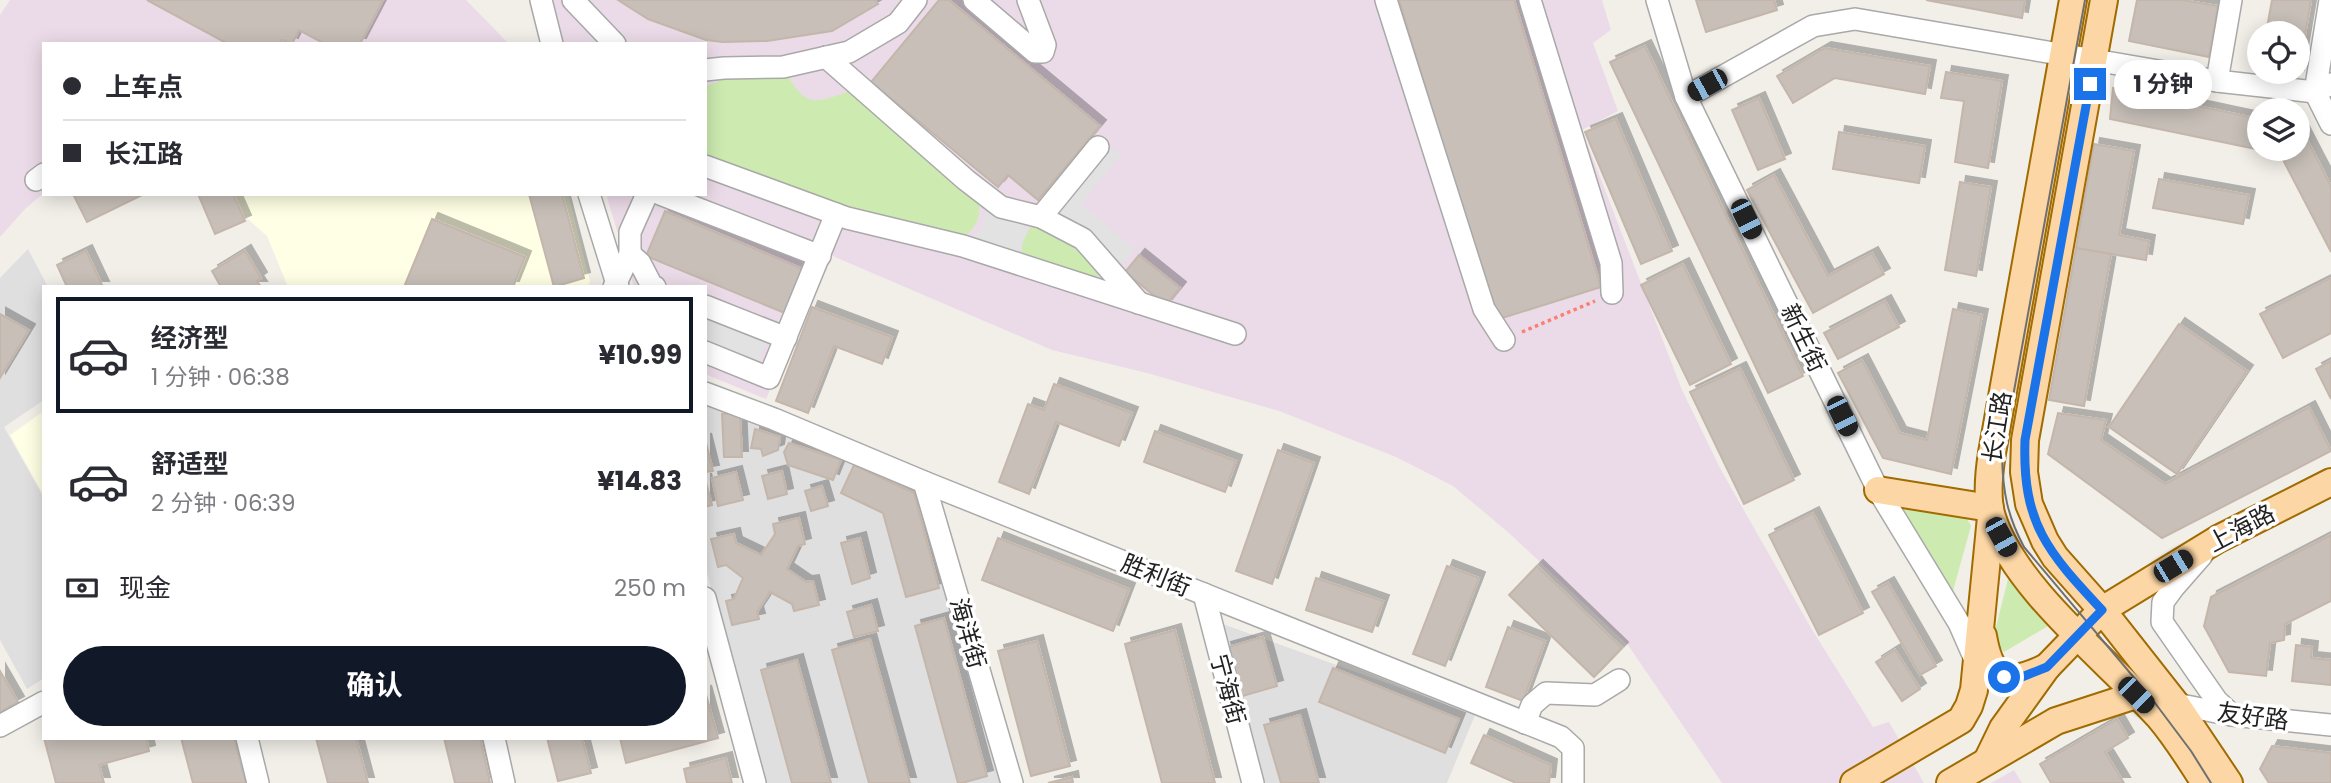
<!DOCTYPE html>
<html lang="zh">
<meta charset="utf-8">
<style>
body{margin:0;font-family:Poppins,"Noto Sans SC",sans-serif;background:#f2f2f3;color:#2b2b33;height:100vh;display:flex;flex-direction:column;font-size:26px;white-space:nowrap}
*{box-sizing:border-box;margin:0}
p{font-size:23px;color:#7c7c81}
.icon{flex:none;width:38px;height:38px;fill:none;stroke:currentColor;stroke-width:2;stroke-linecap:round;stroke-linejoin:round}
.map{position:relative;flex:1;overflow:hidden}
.panel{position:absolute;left:42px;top:285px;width:665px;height:455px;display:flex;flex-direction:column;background:#fff;border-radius:0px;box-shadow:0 4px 18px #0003}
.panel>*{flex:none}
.banner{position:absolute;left:42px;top:42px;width:665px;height:154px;border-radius:0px;box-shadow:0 4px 18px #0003;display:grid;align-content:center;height:154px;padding:0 21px;background:#fff}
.tools{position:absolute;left:2247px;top:21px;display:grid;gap:14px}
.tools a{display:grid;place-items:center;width:63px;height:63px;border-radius:50%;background:#fff;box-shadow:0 4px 18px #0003;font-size:35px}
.end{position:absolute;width:32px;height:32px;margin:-16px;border:9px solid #1a73e8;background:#fff;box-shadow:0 0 0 4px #fff}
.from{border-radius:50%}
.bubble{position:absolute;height:49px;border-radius:24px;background:#fff;box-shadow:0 4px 18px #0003;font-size:23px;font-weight:700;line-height:49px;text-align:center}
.car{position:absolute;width:21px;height:42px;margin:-21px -10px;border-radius:9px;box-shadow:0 0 5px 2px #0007;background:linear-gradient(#222 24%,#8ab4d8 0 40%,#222 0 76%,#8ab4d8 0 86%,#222 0)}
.banner b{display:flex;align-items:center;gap:24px;height:66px;font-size:26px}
.banner b+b{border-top:2px solid #e1e1e2}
.banner i{width:18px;height:18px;background:#2b2b33}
ul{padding:12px 0 0;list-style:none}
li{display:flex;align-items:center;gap:21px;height:116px;margin:0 14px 10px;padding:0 7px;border:4px solid transparent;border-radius:0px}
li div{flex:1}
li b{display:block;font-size:26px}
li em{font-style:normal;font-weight:700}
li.active{border-color:#111827}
li>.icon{width:63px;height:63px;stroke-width:1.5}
.pay{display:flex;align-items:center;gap:18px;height:77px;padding:0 21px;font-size:26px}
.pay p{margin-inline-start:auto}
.button{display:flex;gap:14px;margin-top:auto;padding:14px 21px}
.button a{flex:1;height:80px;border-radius:42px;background:#111827;color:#fff;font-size:28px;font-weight:700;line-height:80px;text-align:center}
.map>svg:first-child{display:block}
</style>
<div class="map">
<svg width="2331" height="783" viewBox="0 0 2331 783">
<defs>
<filter id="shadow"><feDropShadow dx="6" dy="-6" stdDeviation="0" flood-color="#0004"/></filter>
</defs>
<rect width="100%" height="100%" fill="#f2efe9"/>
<g fill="#e0dfdf">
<polygon points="28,249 48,287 44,287 44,400 4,427 44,498 44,678 27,689 0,640 0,278"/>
<polygon points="705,401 921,488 1002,783 764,783 705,566"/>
<polygon points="1217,622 1475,715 1447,783 1260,783"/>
</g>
<g fill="#ebdbe8">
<polygon points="10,0 466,0 509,44 44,44 44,193 25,209 0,237 0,15"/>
<polygon points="549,0 1602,0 1611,30 1593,43 1618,111 1582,130 1682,390 1721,470 1811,628 1873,727 1889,722 1924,783 1722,783 1628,645 1509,533 1453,486 1396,457 1279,411 1147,373 1052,350 828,254 766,399 705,374 705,287 634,287 606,194 705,194 705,44 561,44"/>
<polygon points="2014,770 2022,783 1991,783"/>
</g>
<g fill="#ffffe5">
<polygon points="233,194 568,194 590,281 588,287 288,287 267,236 240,212"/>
<polygon points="44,411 44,496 10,435"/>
</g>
<g fill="#cdebb0">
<path d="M789,78C808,110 820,101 850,91L979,205C980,219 977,225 966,235L827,204L705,155L706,86L725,79Z"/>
<path d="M1044,224L1096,266L1099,272L1095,282L1023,256C1019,246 1025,233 1033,225Z"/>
<polygon points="1902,505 1963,512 1971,526 1951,598"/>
<polygon points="2008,579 2055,622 2004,652 1993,639"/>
</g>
<g fill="#e2e2e2">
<polygon points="1108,144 1121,155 1081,204 1135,249 1123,264 1055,209"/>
<polygon points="988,206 1029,229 1016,257 969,240 982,228"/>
<polygon points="705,312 768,338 758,363 705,343"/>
</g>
<g fill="#c7bfb8" stroke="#c4b6ab" stroke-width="2" filter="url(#shadow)">
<polygon points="147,0 383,0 360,44 325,44 299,30 292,44 282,40 280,44 228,44"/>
<polygon points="618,0 875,0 878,4 832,31 767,41 723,42 706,40 648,19"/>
<polygon points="939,0 949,0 1100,126 1038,200 1008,175 998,187 871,82"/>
<polygon points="1399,0 1514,0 1601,287 1496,320"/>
<polygon points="1696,0 1774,0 1777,10 1706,32"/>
<polygon points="1926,0 2025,0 2022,18"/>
<polygon points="2137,0 2182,0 2218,6 2209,57 2129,41"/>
<polygon points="2272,0 2311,0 2298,76 2275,72 2298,72 2298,33 2266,33"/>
<polygon points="1645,46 1803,376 1768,393 1610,62"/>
<polygon points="1825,48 1930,66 1925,94 1835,78 1793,103 1777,76"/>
<polygon points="1946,72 2002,81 1988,168 1955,162 1964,101 1941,98"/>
<polygon points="2113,88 2259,119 2259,149 2298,149 2298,127 2301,128 2331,186 2331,252 2280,154 2110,119"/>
<polygon points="1759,98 1785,159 1758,170 1732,110"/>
<polygon points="1616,119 1672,251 1641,264 1585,132"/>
<polygon points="1839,132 1925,146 1919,183 1833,169"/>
<polygon points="2094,144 2134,151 2119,235 2149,241 2146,260 2076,248"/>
<polygon points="1774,175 1828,276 1872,253 1884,274 1813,313 1747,190"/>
<polygon points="2159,179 2249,195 2243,224 2153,208"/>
<polygon points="1960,182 1991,187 1976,276 1945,270"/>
<polygon points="73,194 144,194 87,222"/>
<polygon points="198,194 233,194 245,221 215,234"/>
<polygon points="529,194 562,194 584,278 554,287"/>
<polygon points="665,211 810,272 792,316 646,256"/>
<polygon points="432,219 525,257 513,287 404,287"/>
<polygon points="2076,248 2111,254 2084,406 2049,400"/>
<polygon points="86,251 103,287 67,287 57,265"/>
<polygon points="245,251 261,278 257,281 261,287 221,287 212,271"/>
<polygon points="1139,255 1180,288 1166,305 1125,272"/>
<polygon points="1683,264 1731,364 1690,385 1641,285"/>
<polygon points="2331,278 2331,333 2283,358 2260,314"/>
<polygon points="1885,301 1899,327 1838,359 1824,333"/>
<polygon points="812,307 892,337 882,364 834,346 808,413 776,401"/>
<polygon points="1953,309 1982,315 1951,474 1883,458 1838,373 1862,360 1900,433 1927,440"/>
<polygon points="0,314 29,330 0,378"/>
<polygon points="2179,324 2247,371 2177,474 2109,427"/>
<polygon points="2331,361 2331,399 2316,369"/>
<polygon points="1740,368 1794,480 1744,504 1690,392"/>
<polygon points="1054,384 1132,413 1119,446 1056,422 1029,494 999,482 1028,404 1044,410"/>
<polygon points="2309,407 2331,451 2162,538 2048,454 2058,413 2106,420 2101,440 2165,484"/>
<polygon points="740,413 742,457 724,457 722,414"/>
<polygon points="755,429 780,437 778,450 763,456 761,449 751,448"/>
<polygon points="1155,431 1236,461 1225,492 1144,462"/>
<polygon points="705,439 713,471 705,472"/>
<polygon points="789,443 841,460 833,480 788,465 784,452"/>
<polygon points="1278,450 1314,463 1272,584 1236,571"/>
<polygon points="854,465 914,493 939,588 906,597 883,513 841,493"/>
<polygon points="782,471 787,494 768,499 762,476"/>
<polygon points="736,472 743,500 718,506 712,478"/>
<polygon points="705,479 712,505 705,507"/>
<polygon points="822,486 828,506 811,511 805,491"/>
<polygon points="1813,513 1863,613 1819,635 1769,535"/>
<polygon points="799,518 805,544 798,546 787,569 806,582 813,581 819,605 794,611 792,604 770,592 757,612 759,619 732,625 726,601 734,599 743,578 726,565 718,567 711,539 734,534 736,543 761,555 775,534 773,524"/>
<polygon points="2331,535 2331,601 2285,624 2284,640 2270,643 2266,676 2229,672 2204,626 2211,597"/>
<polygon points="860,538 870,578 852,584 841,543"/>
<polygon points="998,538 1129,589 1113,631 982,580"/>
<polygon points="1447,566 1479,578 1445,666 1413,654"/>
<polygon points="1537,566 1622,648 1594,677 1509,595"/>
<polygon points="1316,578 1383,601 1372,632 1306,610"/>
<polygon points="1888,583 1936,666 1920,675 1872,592"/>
<polygon points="871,605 878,631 854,637 847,612"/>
<polygon points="944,618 987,776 962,783 958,783 915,626"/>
<polygon points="1508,627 1545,641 1523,701 1486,687"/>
<polygon points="1175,630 1215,783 1162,783 1125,644"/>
<polygon points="1263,637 1277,686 1239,697 1225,648"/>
<polygon points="870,639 910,783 869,783 832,650"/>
<polygon points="1037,641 1070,766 1031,776 998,651"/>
<polygon points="2296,645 2312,647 2311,658 2331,660 2331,685 2292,681"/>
<polygon points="1895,650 1920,689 1902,701 1876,662"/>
<polygon points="797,660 831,783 792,783 761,670"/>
<polygon points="1333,668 1459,719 1445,753 1319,702"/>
<polygon points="0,671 18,702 0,712"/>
<polygon points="705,691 718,738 626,763 620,738 705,738"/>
<polygon points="1300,715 1319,783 1281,783 1264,725"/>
<polygon points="2117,719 2128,738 2105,752 2124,783 2051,783 2040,764"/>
<polygon points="1484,735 1551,765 1549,783 1516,783 1471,763"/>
<polygon points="44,738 146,738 149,751 99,765 104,783 56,783"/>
<polygon points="181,738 234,738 246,783 193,783"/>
<polygon points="316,738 356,738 368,783 328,783"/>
<polygon points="444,738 480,738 490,783 455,783"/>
<polygon points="547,738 582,738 591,773 558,781"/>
<polygon points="2272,746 2331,753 2331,783 2269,783 2260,769"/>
<polygon points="726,758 732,783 687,783 684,769"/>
<polygon points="1072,777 1073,783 1048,783"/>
</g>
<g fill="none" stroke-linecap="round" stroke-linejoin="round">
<g stroke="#a9a9a9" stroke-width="24">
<g id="minor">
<polyline points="541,0 552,44"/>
<polyline points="573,0 615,44"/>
<polyline points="974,0 1035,52 1043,52 1045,45 1028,0"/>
<polyline points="1386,0 1484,309 1504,340"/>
<polyline points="1530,0 1611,263 1612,293"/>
<polyline points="1657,0 1686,97 1878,490 1959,623 1977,664"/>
<polyline points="2330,0 2315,92 2331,124"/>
<polyline points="826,57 966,180 1001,207 1041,217 1083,239 1139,303"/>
<polyline points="705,70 724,68 783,67 849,52 898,23 916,0"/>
<polyline points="2217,81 2231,0"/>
<polyline points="1686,97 1813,26 1855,19 2217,81 2315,92 2331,84"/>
<polyline points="705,166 847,218 963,246 1235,334"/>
<polyline points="36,180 44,174"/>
<polyline points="589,194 618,287"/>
<polyline points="660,194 820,256"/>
<polyline points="1041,217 1098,147"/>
<polyline points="630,254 640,263 652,286 655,287"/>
<polyline points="614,287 630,254 630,232 647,194"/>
<polyline points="705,306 786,338"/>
<polyline points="705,352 769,378 836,214"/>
<polyline points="705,393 774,419 924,482 1561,737 1573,748 1573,783"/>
<polyline points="924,482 1012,783"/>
<polyline points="2202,555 2174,587 2163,602 2162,622 2217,701 2232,715"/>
<polyline points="1204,594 1253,783"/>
<polyline points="705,598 755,783"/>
<polyline points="2176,704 2232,715 2331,725"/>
<polyline points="1525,723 1532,705 1546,693 1595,695 1619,680"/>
<polyline points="0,726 44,702"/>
<polyline points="247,738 258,783"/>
<polyline points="494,738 504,783"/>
</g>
</g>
<g stroke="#a06b00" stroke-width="30">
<g id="major">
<path d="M2073,0L1992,453C1989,472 1986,498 1992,517C2014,588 2109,662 2159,717C2177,738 2190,760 2205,783"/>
<polyline points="2104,0 2025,440 2024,472 2029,504 2045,541 2055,557 2102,610 2176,704 2229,783"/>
<polyline points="1878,490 1990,508"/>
<path d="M1983,636C1991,682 2008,686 2047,667"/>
<polyline points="1987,761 2003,728 2047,667 2102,610 2218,539 2331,482"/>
<polyline points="1854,783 1961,720 1969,706 1974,690 1991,517"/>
<polyline points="1950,783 2056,721 2136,695 2150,699"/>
</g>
</g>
<polyline stroke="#fa8072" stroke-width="3.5" stroke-dasharray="3.5 3.5" stroke-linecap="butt" points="1522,332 1595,301"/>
<use href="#minor" stroke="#fff" stroke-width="21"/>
<use href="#major" stroke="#fcd6a4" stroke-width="26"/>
<path stroke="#707070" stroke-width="2" d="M2085,0L2002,457C2003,492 2007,515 2024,547L2152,699L2191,751L2211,783"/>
</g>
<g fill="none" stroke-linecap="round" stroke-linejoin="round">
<path stroke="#1a73e8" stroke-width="9" d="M2004,677L2017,679L2047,667L2102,610C2048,552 2022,524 2025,440L2090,84"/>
</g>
<g text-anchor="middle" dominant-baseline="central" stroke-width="7" stroke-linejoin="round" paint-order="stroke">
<g font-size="24" fill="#222" stroke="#fff">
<text transform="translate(1804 338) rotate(64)">新生街</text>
<text transform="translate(1997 427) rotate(-81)">长江路</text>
<text transform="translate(2241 528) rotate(-28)">上海路</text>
<text transform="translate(1156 575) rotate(22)">胜利街</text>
<text transform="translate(968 633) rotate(74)">海洋街</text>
<text transform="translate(1228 689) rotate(75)">宁海街</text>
<text transform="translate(2253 716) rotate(7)">友好路</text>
</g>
</g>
</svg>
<div class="tools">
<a><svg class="icon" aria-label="locate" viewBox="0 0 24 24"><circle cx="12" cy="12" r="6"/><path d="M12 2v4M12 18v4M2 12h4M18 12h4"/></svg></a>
<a><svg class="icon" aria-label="layers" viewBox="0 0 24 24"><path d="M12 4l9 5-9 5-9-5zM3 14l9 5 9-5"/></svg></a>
</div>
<i class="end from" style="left:2004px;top:677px"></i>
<i class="end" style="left:2090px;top:84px"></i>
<div class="bubble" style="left:2114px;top:60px;width:98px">1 分钟</div>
<i class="car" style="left:1707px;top:85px;rotate:241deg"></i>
<i class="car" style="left:1746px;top:219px;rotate:154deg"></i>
<i class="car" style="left:1842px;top:416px;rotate:154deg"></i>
<i class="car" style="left:2001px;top:537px;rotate:151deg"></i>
<i class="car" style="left:2173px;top:566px;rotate:59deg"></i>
<i class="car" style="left:2136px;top:695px;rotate:135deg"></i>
<div class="banner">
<b><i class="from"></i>上车点</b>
<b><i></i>长江路</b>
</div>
<section class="panel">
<ul>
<li class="active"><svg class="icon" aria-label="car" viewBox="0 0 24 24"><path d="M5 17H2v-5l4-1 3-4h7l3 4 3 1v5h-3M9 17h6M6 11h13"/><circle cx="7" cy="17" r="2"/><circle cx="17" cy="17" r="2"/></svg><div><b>经济型</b><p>1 分钟 · 06:38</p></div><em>¥10.99</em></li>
<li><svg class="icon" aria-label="car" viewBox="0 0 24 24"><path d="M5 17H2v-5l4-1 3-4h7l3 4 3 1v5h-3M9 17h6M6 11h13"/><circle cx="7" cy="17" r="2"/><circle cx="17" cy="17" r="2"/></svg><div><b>舒适型</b><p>2 分钟 · 06:39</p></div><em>¥14.83</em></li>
</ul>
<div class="pay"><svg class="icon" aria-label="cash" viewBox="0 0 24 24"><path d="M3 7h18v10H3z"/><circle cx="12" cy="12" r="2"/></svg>现金<p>250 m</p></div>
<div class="button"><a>确认</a></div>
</section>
</div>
